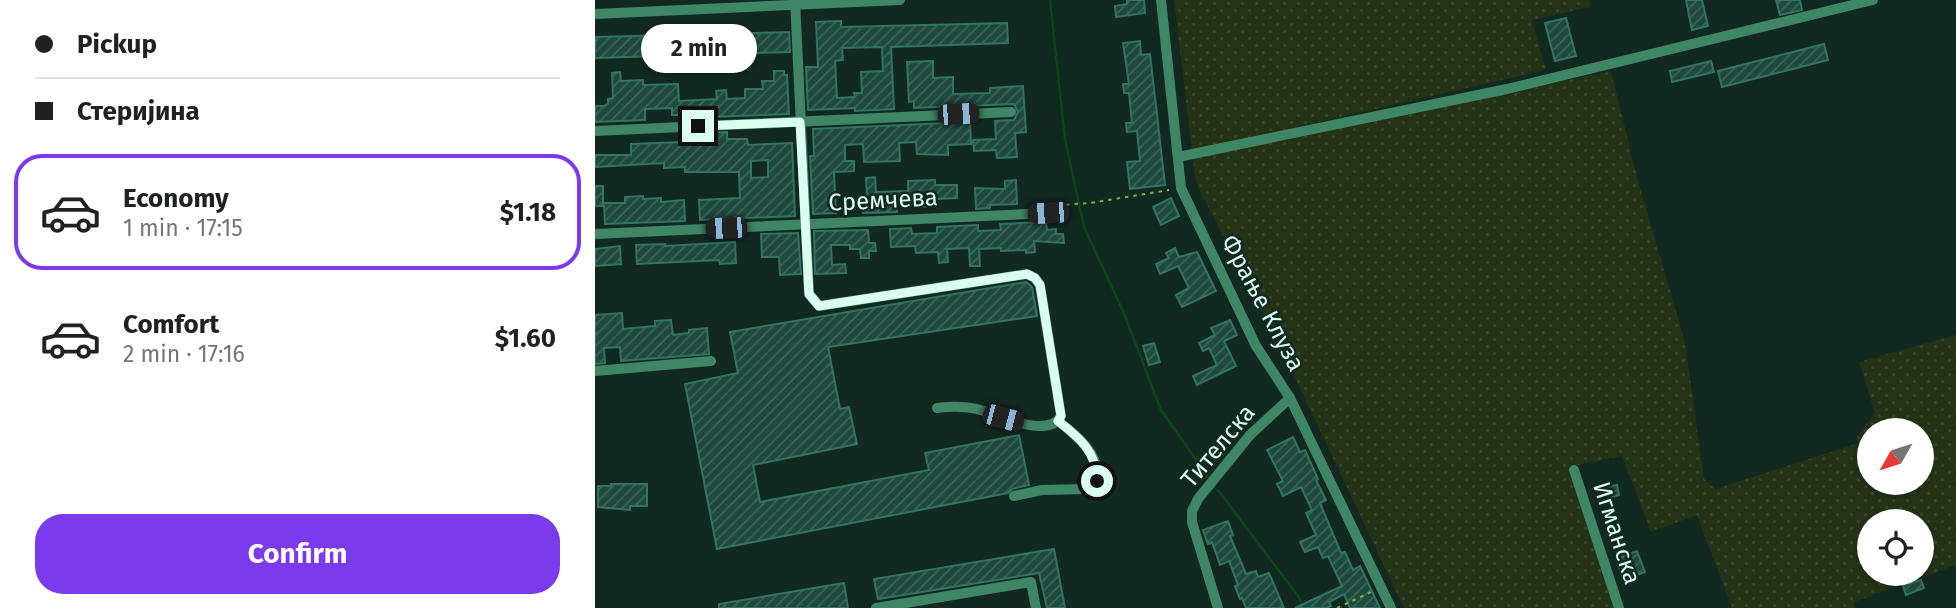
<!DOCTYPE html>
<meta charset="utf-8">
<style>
body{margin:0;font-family:"Fira Sans",sans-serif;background:#f2f2f2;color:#202124;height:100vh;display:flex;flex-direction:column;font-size:26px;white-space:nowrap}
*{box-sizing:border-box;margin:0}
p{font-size:23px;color:#757577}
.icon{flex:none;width:38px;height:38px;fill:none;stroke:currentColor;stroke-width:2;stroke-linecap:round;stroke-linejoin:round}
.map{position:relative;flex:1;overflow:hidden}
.panel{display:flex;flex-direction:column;background:#fff;width:595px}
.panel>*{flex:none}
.top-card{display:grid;align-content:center;height:154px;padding:0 35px;background:#fff}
.needle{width:46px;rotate:231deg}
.controls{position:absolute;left:1262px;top:418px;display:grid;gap:14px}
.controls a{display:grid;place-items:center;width:77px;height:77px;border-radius:50%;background:#fff;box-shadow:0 2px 5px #0004;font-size:35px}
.end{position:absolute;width:32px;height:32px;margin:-16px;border:9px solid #dbfef1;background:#111;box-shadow:0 0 0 4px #111}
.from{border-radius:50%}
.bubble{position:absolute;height:49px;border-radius:24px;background:#fff;box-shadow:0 2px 5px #0004;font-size:23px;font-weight:700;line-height:49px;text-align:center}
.car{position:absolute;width:21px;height:42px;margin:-21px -10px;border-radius:9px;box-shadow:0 0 5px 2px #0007;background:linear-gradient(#222 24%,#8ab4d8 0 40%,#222 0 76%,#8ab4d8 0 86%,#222 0)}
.top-card b{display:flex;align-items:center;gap:24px;height:66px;font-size:26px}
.top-card b+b{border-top:2px solid #e0e0e0}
.top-card i{width:18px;height:18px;background:#202124}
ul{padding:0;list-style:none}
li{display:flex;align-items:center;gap:21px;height:116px;margin:0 14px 10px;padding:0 21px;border:4px solid transparent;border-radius:28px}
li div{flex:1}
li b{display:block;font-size:26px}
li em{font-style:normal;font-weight:700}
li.selected{border-color:#7c3aed}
li>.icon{width:63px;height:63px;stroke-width:1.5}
.cta{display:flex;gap:14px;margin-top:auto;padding:14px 35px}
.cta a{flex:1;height:80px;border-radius:28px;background:#7c3aed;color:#fff;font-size:28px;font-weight:700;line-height:80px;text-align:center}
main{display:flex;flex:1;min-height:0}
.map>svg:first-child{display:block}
</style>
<main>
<section class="panel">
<div class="top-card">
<b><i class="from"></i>Pickup</b>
<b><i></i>Стеријина</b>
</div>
<ul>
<li class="selected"><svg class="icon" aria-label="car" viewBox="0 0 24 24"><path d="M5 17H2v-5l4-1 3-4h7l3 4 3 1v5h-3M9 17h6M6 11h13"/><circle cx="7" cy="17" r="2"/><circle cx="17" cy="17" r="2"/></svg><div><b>Economy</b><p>1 min · 17:15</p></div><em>$1.18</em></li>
<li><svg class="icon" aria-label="car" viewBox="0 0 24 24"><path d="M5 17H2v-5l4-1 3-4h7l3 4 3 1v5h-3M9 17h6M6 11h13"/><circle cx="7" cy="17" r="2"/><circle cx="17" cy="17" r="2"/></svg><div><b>Comfort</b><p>2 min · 17:16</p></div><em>$1.60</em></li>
</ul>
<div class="cta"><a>Confirm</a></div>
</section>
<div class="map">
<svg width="1361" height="608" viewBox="0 0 1361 608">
<defs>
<pattern id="grass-dots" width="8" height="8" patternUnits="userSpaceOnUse" patternTransform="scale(1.75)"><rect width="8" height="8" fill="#243215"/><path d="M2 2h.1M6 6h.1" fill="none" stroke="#39462c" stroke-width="1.8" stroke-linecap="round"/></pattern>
<pattern id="building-hatch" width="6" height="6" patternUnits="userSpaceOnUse" patternTransform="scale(1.75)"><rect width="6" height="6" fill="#1e493d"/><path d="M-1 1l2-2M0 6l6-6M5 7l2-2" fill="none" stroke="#3e645a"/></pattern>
</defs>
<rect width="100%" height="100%" fill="#112921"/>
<g fill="url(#grass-dots)" fill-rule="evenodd">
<polygon points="579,0 994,0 995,7 937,20 951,70 597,151"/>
<path d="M1016,71L1043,181L1090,342L1109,479L1120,489L1261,444L1264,433L1280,413L1264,362L1361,335V565L1259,602L1260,608H1137L1102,515L1056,532L1027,456L974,467L1020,608H809L695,367L601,183L598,159ZM1274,430H1326V483H1274ZM1274,522H1326V574H1274Z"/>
</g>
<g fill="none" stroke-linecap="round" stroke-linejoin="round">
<g stroke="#0d4616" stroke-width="2.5">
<polyline points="455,0 470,139 489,227 528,311 566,410 612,475"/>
<polyline points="623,490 703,596 708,608"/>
</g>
</g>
<g fill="url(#building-hatch)" stroke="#317461" stroke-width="2" fill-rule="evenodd">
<polygon points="532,0 549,0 550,13 521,17 520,6 532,4"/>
<polygon points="1091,0 1107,0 1113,26 1097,30"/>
<polygon points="1181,0 1205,0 1207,10 1185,15"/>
<polygon points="971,18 981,56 960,61 950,23"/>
<path d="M246,21V27L412,23L413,43L296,47L299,109L260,111V108L213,110L211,67H223L221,22ZM287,47L288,71L266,72L267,93H259L260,97L242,98L240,61L248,60L247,48Z"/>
<polygon points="194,32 195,52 0,58 0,37"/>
<polygon points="545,41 546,55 555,54 570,185 535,189 532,162 545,161 542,131 532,132 531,123 537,123 534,93 529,93 528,84 534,84 528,43"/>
<polygon points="1229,44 1233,60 1127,87 1123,71"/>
<polygon points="338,61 338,78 358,77 358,94 395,93 395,88 428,86 431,132 420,133 422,157 402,158 401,150 379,151 378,140 401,139 400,121 419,120 423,112 419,104 319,108 319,101 314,102 312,62"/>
<polygon points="1116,61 1119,72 1077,82 1075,71"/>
<polygon points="179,71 189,71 189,75 192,75 194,114 86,118 86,115 77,115 77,108 50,109 50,120 0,122 0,106 9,106 13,104 13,99 18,98 17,73 25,72 26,81 48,80 48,85 83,84 84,101 122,99 121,91 131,90 132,99 150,98 150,89 168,89 167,81 179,81"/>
<polygon points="375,122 376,144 353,145 353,155 322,154 321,142 304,143 305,161 269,162 268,144 250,145 250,161 259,161 259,171 239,172 241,213 218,214 215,156 219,156 218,129"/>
<path d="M132,132V139H152L153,145L197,143L200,216L105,220L104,200L145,198L144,172H90V167L69,168V163L0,167V155H36V144L89,142V134ZM173,160V177L156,178V161Z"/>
<polygon points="280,177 281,192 313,191 313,181 340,180 340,185 362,185 362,198 341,199 341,206 328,207 328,203 302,204 302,212 268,213 267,197 272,196 271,178"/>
<polygon points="421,180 422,204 395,205 395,208 381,209 380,188 410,189 410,181"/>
<rect x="0" y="186" width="8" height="20"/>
<polygon points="48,196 48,199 66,198 66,202 89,200 90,221 10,224 9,203 30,203 30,197"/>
<polygon points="576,198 584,216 566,225 558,207"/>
<polygon points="451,222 452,230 461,229 461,234 468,234 469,243 439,241 440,252 431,253 431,250 406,251 406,248 384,249 385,266 375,266 374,248 352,249 353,262 344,263 343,252 321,253 320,246 296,247 295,229 316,228 317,234 342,233 342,227 383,225 383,231 406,230 405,224"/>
<polygon points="273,230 274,243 280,243 281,251 274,251 274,258 266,258 265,249 255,249 255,245 236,245 237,265 250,264 251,273 220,274 219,231"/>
<polygon points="203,233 206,274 185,275 184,257 167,257 166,234"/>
<polygon points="140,242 141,263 125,264 124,260 42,264 41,245 70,244 70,246"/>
<polygon points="25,246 26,264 0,266 0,249"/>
<polygon points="580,248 584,257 602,252 621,291 587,307 581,295 594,288 583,266 565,274 561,264 574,258 571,253"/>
<polygon points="431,282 437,287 442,316 233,347 245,409 254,407 262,444 158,465 165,502 334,470 330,453 424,435 434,485 417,489 413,493 122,549 90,384 143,373 135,332"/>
<polygon points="27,313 28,329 60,326 60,321 76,320 78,335 94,333 94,330 112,328 114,354 26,361 25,347 9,348 10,363 0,364 0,315"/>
<polygon points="635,320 642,335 629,341 641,366 602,385 598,376 622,365 614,348 608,351 604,343 620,335 616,328"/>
<polygon points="559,343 565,362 554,365 548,346"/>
<polygon points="698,437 705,452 710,450 723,479 721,480 731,500 725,503 746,553 750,552 758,570 765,566 785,608 755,608 749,594 734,602 736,606 731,608 700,608 747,586 733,556 728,558 723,547 710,552 705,542 721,535 711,513 717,510 706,487 688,496 682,484 688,481 672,450"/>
<polygon points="16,484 52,484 52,506 35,506 35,510 3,507 3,486 16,486"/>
<polygon points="1022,485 1024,495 1005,500 1002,489"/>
<polygon points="633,521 638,535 635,536 651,574 661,571 663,577 674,573 689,608 651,608 647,598 645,599 640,586 643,585 634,561 625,565 617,542 613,544 608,530"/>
<polygon points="459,549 470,608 452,608 444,573 283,599 279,579"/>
<polygon points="1042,551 1050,572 1029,580 1021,559"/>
<polygon points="1326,580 1329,588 1311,595 1308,586"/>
<polygon points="249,583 253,608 124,608 124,604"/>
</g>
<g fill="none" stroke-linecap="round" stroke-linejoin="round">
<g stroke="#7cb735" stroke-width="2" stroke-dasharray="3.5 5" stroke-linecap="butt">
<polyline points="463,207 467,205 495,203 574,190"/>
<polyline points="742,608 776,592"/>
</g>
<g stroke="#3e8666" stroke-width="10">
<path d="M200,0L214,294L224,306L432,274L440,278L445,285L466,416C453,440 401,414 382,409C369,406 356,406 342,408"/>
<polyline points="566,0 586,188 661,346 695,398 796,608"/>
<polyline points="0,14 305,0"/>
<polyline points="0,131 416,112"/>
<polyline points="583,157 912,89 1278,0"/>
<polyline points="0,234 453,213"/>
<polyline points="0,371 116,361"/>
<polyline points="979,470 1024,608"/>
<path d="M419,496L447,490L491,489L500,484C509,456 482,436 463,421"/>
<polyline points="281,608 436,582 441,608"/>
<polyline points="623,608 597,522 597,511 603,499 655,435 695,398"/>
</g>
</g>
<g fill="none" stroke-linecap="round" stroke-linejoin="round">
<path stroke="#dbfef1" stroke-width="9" d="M103,126L205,122L214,294L224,306L432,274L440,278L445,285L466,416L463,421C484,437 502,452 502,481"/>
</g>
<g text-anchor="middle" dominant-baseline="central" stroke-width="5" stroke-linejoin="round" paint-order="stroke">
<g font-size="24" fill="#dbfef1" stroke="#112921">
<text transform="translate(288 200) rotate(-3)">Сремчева</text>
<text transform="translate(668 303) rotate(62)">Фрање Клуза</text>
<text transform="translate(623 446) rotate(-50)">Тителска</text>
<text transform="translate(1022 533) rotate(72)">Игманска</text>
</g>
</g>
</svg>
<div class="controls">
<a><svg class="needle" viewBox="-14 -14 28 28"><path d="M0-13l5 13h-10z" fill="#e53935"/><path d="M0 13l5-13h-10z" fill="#757577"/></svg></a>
<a><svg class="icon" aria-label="locate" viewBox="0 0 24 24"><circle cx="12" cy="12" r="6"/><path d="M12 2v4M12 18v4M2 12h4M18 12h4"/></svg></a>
</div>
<i class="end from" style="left:502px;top:481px"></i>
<i class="end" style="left:103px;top:126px"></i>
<div class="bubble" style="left:46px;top:24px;width:116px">2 min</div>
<i class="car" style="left:363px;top:114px;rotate:87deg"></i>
<i class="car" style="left:453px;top:213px;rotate:267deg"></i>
<i class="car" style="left:131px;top:228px;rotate:268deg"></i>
<i class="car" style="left:408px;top:418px;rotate:105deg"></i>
</div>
</main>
